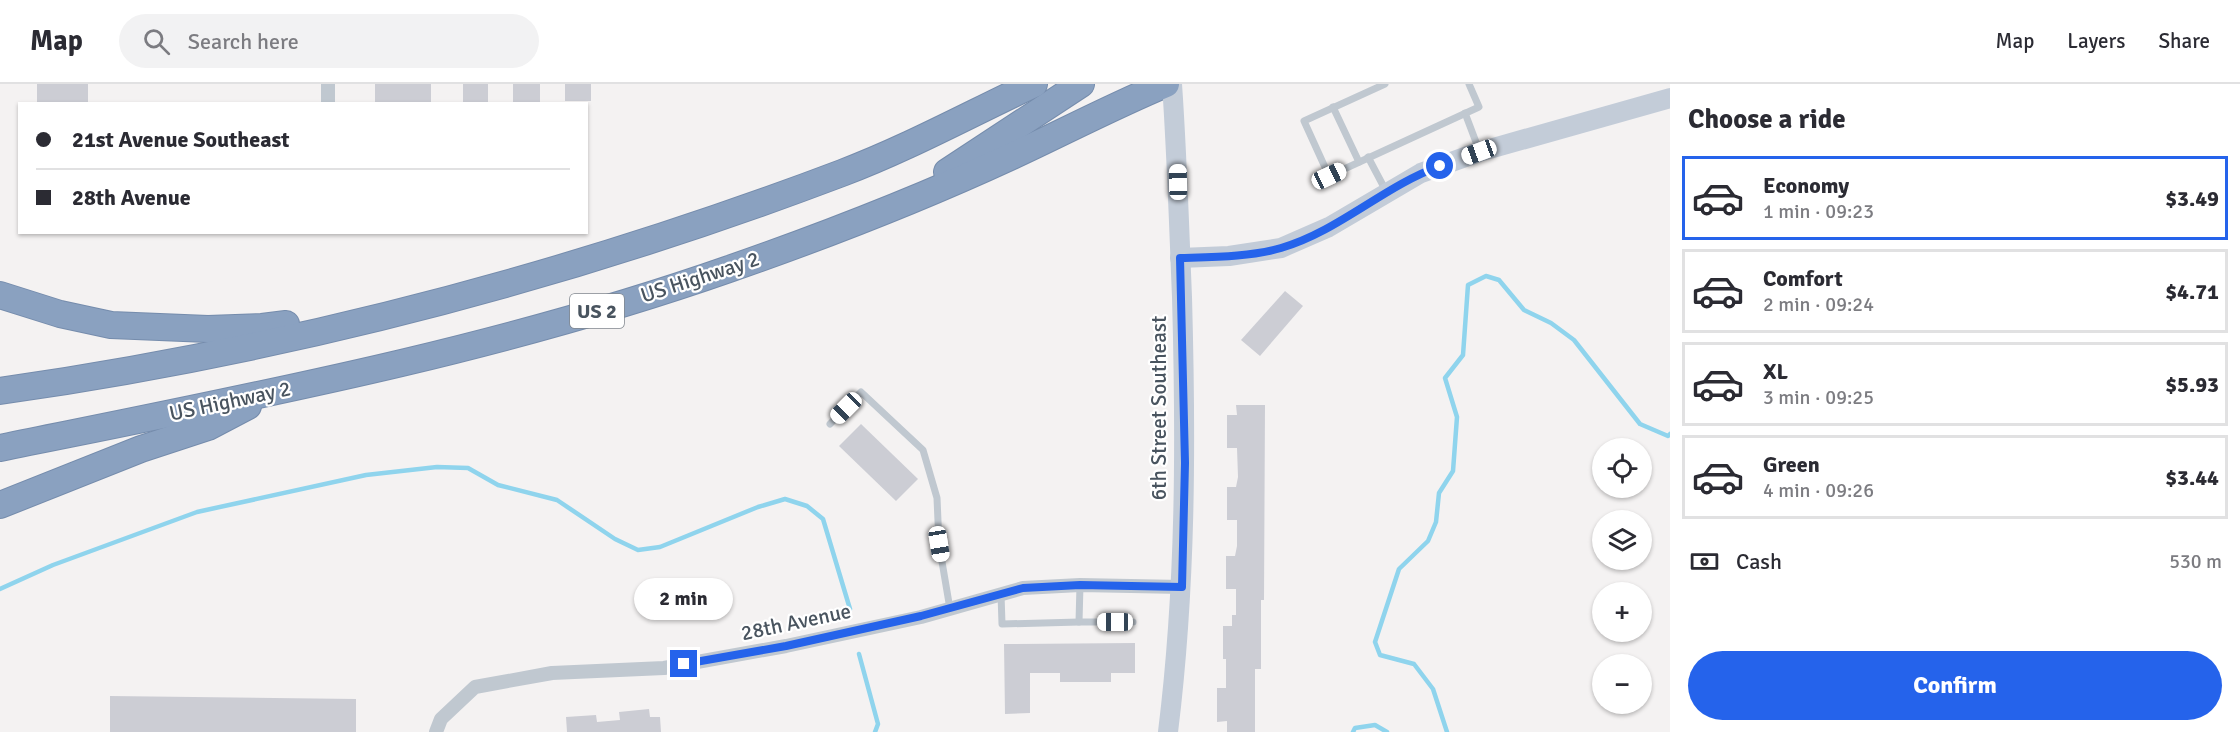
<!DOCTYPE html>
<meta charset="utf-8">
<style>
body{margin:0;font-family:Signika,sans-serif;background:#f2f2f3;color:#2b2b33;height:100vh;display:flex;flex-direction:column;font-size:22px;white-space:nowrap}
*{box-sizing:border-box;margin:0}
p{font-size:20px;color:#7c7c81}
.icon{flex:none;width:33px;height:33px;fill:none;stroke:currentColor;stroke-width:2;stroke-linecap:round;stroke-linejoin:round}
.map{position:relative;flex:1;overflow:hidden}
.side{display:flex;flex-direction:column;background:#fff;width:570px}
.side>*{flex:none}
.hud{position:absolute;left:18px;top:18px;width:570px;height:132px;border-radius:0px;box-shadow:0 2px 4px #0004;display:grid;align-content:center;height:132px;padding:0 18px;background:#fff}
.buttons{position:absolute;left:1592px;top:354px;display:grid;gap:12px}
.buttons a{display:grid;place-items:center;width:60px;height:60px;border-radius:50%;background:#fff;box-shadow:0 2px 4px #0004;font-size:30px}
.end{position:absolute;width:27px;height:27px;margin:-14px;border:8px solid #2563eb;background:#fff;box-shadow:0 0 0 3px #fff}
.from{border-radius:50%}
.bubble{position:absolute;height:42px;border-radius:21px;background:#fff;box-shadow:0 2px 4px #0004;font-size:20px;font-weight:700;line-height:42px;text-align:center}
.car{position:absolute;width:18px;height:36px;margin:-18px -9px;border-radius:8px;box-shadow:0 0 4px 2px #0007;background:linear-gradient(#fff 24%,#345 0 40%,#fff 0 76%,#345 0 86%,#fff 0)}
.hud b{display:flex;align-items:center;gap:21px;height:57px;font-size:22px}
.hud b+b{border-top:2px solid #e1e1e2}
.hud i{width:15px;height:15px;background:#2b2b33}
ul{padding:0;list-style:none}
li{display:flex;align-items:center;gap:18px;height:84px;margin:0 12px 9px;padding:0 6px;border:3px solid #e1e1e2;border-radius:0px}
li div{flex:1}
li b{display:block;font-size:22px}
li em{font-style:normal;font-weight:700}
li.active{border-color:#2563eb}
li>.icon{width:54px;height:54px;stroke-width:1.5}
h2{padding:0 18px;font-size:27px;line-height:72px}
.pay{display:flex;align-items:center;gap:15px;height:66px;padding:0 18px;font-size:22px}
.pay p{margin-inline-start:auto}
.primary-button{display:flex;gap:12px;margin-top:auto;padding:12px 18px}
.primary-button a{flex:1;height:69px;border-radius:36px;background:#2563eb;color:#fff;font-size:24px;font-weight:700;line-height:69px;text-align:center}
header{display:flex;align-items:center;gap:36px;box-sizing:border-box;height:84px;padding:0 30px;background:#fff;border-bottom:2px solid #e1e1e2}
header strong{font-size:28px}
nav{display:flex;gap:33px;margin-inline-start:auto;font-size:21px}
.search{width:420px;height:54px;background:#f2f2f3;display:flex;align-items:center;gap:15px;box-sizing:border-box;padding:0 21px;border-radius:33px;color:#7c7c81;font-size:22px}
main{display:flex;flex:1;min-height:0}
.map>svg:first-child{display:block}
</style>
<header>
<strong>Map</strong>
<div class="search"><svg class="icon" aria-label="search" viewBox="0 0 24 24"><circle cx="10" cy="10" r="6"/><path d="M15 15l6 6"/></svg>Search here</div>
<nav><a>Map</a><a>Layers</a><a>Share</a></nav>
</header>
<main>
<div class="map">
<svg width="1670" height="648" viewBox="0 0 1670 648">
<rect width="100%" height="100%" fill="#f4f2f2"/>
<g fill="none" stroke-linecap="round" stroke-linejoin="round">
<g stroke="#8fd4ed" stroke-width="4.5">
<polyline points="0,505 53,481 197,428 366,391 437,383 468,384 498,401 557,416 615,455 638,466 660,463 758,423 785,415 807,422 823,435 850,525"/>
<polyline points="859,570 878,640 875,648"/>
<polyline points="1353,648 1355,644 1375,641 1387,648"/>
<polyline points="1447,648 1433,605 1414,580 1380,571 1375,558 1399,485 1428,457 1436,438 1439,409 1453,387 1457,333 1445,294 1463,271 1468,201 1486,192 1499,196 1524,226 1551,239 1574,256 1640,340 1668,352 1670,350"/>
</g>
</g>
<g fill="#cccdd4">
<rect x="37" y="0" width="51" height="20"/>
<rect x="375" y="0" width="56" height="20"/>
<rect x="463" y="0" width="25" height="20"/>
<rect x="513" y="0" width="27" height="20"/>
<rect x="565" y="0" width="26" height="17"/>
<polygon points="1285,207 1303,222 1260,272 1241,256"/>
<polygon points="1236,321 1265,321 1264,516 1261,516 1261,585 1255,585 1255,648 1227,648 1227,637 1217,638 1217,604 1226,604 1226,575 1223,575 1223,542 1232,542 1232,531 1236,531 1236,505 1226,505 1226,472 1235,472 1237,462 1237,436 1227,436 1227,403 1236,403 1238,393 1237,364 1227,364 1227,331 1237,331"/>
<polygon points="861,340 918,395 896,417 839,362"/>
<polygon points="1135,559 1135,589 1111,589 1111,598 1060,598 1060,589 1030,589 1030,629 1005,630 1004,560"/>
<polygon points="110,612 356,615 356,648 110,648"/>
<polygon points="649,625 650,633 660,633 661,648 567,648 566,633 596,631 597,638 620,636 619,628"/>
</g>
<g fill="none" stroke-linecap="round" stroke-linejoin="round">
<g stroke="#758cac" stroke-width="28">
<g id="highway">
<polyline points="947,88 1081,0"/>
<polyline points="0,211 60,230 111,241 208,245 262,243 286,240"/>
<path d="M0,307C287,266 570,192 842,89C908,64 970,30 1034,0"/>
<path d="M0,364C246,314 492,268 729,185C824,152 919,115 1010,73C1062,49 1113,22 1166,0"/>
<polyline points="0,421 141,365 208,343 248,322"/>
</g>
</g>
<g stroke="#c0c8d0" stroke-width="7">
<polyline points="1385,0 1304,37 1329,92 1479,23 1469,0"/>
<polyline points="1333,23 1359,78"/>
<polyline points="1465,29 1479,66"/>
<polyline points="1368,73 1386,107"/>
<polyline points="830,340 861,308 923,366 937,414 939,460 950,525"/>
<polyline points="1080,501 1079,538 1133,538"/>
<polyline points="1001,510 1002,540 1079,538"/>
</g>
<g stroke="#c0c8d0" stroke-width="14">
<polyline points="328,20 328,0"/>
<polyline points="436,648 441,635 475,603 552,589 664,584 786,562 921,533 1023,504 1080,501 1182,503"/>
</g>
<g stroke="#c3ccd8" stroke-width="20">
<polyline points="1180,174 1229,172 1281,164 1329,143 1421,89 1479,68 1670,14"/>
<path d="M1168,648C1186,503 1186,358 1182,213C1179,142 1177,71 1172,0"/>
</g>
<use href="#highway" stroke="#8aa1c0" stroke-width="26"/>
</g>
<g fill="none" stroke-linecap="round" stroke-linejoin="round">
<path stroke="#2563eb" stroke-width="8" d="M684,580L786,562L921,532L1023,504L1080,501L1182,503L1185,379L1180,174C1212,173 1251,173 1281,164C1339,147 1384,102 1440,82"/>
</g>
<g text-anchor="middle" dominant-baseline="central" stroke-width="4.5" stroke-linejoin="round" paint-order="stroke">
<rect fill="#fff" stroke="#80878f" stroke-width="1.5" x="570" y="210" width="54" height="34" rx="4.5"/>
<g font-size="20" font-weight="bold" fill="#49545f">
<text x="597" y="227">US 2</text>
</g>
<g font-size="21" fill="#49545f" stroke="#fff">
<text transform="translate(700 193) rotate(-18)">US Highway 2</text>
<text transform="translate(230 317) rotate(-12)">US Highway 2</text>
<text transform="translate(1159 324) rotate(-90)">6th Street Southeast</text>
<text transform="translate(796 538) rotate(-12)">28th Avenue</text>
</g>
</g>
</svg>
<div class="buttons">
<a><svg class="icon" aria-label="locate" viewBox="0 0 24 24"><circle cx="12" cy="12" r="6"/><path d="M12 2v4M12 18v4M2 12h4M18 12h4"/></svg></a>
<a><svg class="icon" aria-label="layers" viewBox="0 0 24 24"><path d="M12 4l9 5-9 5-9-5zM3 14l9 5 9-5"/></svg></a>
<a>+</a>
<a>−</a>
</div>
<i class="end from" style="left:1440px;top:82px"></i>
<i class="end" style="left:684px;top:580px"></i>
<div class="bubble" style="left:634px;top:494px;width:99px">2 min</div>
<i class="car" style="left:1479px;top:68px;rotate:250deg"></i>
<i class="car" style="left:1329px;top:92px;rotate:65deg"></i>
<i class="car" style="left:1178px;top:98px;rotate:359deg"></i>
<i class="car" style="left:846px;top:324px;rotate:225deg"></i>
<i class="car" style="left:939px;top:460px;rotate:171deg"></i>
<i class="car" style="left:1115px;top:538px;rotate:270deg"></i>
<div class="hud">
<b><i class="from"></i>21st Avenue Southeast</b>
<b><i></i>28th Avenue</b>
</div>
</div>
<section class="side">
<h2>Choose a ride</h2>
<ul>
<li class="active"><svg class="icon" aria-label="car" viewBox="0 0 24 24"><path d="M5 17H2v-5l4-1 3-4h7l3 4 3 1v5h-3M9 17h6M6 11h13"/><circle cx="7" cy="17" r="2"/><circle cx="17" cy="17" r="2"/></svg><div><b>Economy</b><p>1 min · 09:23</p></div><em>$3.49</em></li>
<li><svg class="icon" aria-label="car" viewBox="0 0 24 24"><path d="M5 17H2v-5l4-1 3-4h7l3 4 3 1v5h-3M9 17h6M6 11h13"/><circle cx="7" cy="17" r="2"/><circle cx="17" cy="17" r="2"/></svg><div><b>Comfort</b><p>2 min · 09:24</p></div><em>$4.71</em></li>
<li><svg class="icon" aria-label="car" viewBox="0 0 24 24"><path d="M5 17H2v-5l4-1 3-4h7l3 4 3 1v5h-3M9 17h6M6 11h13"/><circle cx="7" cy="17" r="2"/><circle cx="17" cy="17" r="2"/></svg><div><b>XL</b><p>3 min · 09:25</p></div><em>$5.93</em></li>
<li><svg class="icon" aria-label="car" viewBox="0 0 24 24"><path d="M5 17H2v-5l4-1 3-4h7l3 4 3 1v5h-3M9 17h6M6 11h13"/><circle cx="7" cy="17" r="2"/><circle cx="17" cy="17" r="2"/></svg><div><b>Green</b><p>4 min · 09:26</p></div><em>$3.44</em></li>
</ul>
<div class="pay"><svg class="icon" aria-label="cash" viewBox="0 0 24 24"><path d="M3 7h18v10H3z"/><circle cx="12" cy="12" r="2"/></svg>Cash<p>530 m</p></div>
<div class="primary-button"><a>Confirm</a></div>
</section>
</main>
